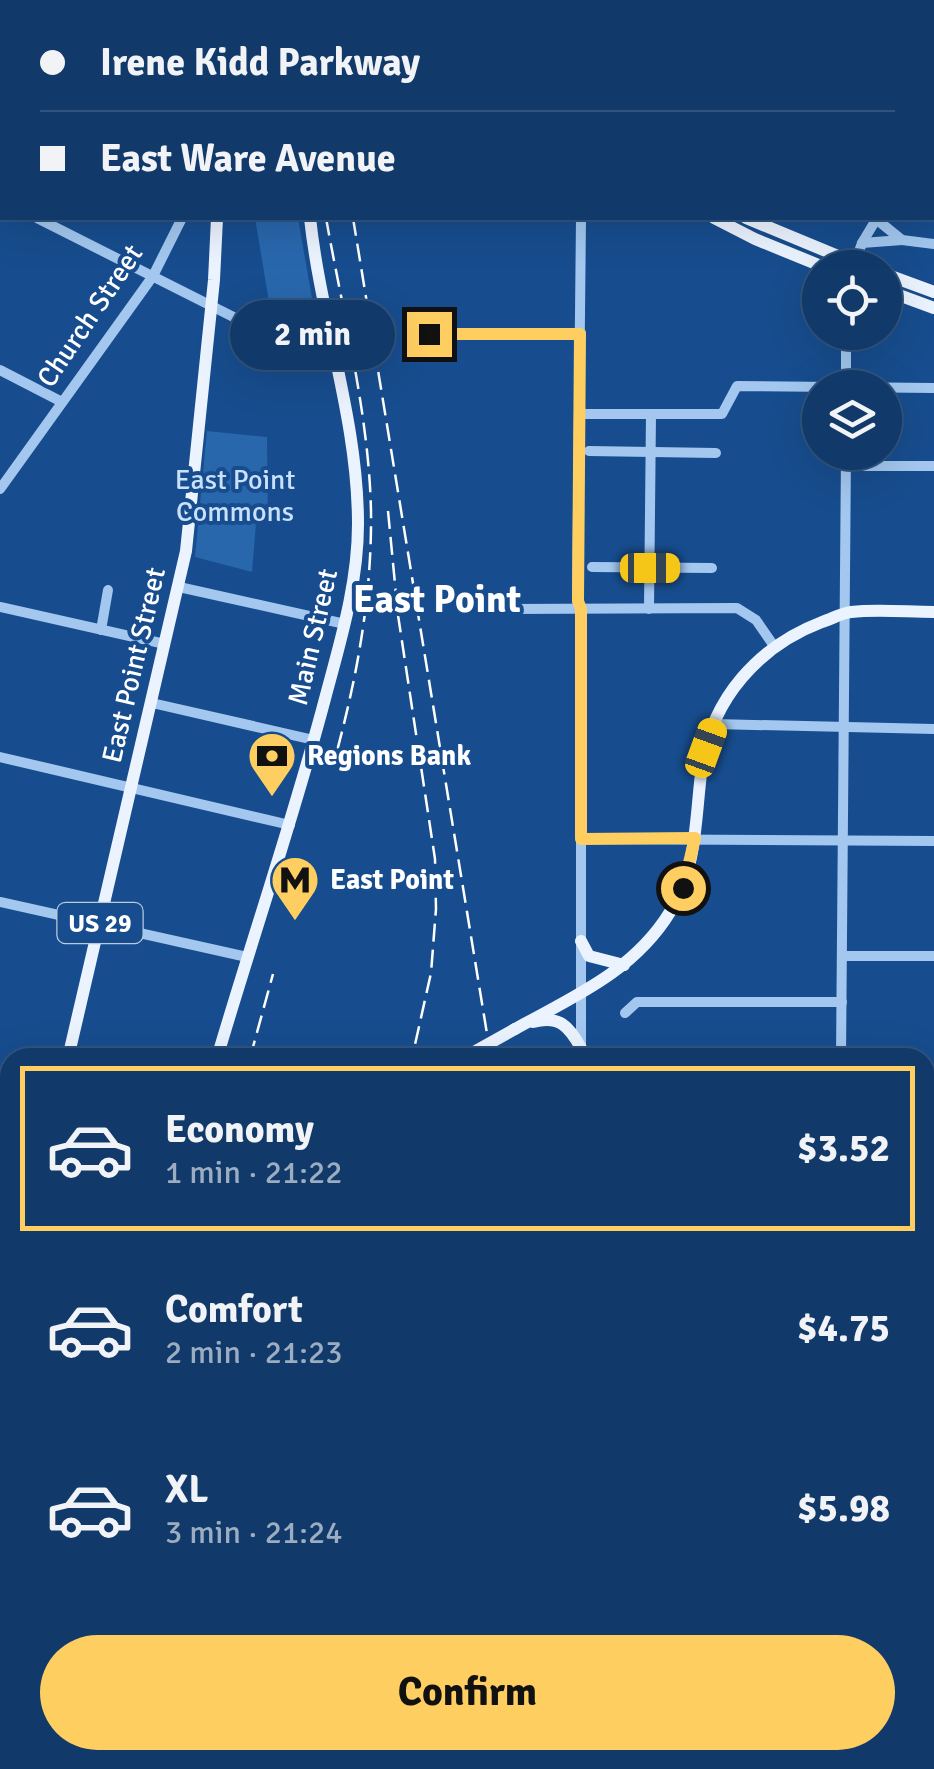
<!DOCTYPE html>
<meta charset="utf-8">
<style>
body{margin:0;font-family:Signika,sans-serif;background:#1a4170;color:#f1f3f6;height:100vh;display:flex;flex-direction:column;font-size:38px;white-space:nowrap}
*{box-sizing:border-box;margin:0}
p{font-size:32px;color:#9cadc1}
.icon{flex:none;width:55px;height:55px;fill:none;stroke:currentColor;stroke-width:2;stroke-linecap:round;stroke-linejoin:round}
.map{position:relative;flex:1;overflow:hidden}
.sheet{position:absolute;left:0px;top:1048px;width:935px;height:722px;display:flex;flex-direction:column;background:#113a6a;border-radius:30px 30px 0 0;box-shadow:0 10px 40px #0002,0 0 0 2px #30547e}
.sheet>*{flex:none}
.guide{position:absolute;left:0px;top:0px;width:935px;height:220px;box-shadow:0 10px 40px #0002,0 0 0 2px #30547e;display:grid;align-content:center;height:220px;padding:0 40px;background:#113a6a}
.fabs{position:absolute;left:802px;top:250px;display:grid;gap:20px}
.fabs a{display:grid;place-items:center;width:100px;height:100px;border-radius:50%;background:#113a6a;box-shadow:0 10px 40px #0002,0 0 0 2px #30547e;font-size:50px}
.end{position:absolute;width:45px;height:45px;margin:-22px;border:12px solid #ffce61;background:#111;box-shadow:0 0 0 5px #111}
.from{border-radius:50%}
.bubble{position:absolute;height:70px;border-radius:35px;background:#113a6a;box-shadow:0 10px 40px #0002,0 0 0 2px #30547e;font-size:32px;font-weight:700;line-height:70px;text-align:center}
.car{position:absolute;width:30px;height:60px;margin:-30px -15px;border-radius:12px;box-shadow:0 0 8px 2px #0007;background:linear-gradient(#f5c518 24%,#345 0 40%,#f5c518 0 76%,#345 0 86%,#f5c518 0)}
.guide b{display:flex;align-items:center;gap:35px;height:95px;font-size:38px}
.guide b+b{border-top:2px solid #30547e}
.guide i{width:25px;height:25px;background:#f1f3f6}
ul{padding:18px 0 0;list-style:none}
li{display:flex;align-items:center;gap:30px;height:165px;margin:0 20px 15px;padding:0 20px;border:5px solid transparent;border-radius:0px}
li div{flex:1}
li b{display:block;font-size:38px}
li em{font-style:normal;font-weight:700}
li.on{border-color:#ffce61}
li>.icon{width:90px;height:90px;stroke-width:1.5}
.primary-button{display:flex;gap:20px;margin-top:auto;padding:20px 40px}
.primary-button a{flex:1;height:115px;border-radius:60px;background:#ffce61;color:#111;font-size:40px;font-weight:700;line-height:115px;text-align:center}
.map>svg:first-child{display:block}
</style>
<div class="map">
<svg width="934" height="1769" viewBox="0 0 934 1769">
<rect width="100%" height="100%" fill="#174d8e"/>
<g fill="#2967ad">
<polygon points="255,218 298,218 317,327 313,332 293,334 273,326"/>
<polygon points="207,431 267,437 268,522 256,523 252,572 195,557"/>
<polygon points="925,1323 934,1324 934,1559 925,1559"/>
</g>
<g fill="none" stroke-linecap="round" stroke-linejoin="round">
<g stroke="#a3c7ef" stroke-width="10">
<polyline points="548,0 553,2"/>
<polyline points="887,0 888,2"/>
<polyline points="53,2 54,0"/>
<polyline points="932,17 934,17"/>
<polyline points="0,38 2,39"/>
<polyline points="0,98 2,93"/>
<polyline points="0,199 2,200"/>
<polyline points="37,218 269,335 293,340 331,337"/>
<polyline points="876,219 902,240 934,244"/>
<polyline points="862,243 902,240"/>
<polyline points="854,266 862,243 877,218"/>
<polyline points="846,332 846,388"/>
<polyline points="410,334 581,333"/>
<polyline points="0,370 62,402"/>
<polyline points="580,414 722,414 737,386 934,388"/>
<polyline points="589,451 716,453"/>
<polyline points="846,466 934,466"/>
<polyline points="0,489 153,276 182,218"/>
<polyline points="592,567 712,568"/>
<polyline points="179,587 345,624"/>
<polyline points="0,607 165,644"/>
<polyline points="492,609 737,608 756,620 774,646"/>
<polyline points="649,609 651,414"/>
<polyline points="101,630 108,590"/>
<polyline points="152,703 314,740"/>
<polyline points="714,724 934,729"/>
<polyline points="0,757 290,825"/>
<polyline points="581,839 934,841"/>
<polyline points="0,902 247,957"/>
<polyline points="842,956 934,956"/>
<polyline points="625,1013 637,1002 842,1002"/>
<polyline points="581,1058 581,609 577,601 581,218"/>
<polyline points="841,1058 846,452"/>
<polyline points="925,1081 934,1081"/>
<polyline points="0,1116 10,1116"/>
<polyline points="925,1200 934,1201"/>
<polyline points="0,1255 10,1229"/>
<polyline points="925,1325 934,1325"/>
<polyline points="0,1392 10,1392"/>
<polyline points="0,1559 10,1559"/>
<polyline points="925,1559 934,1559"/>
<polyline points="0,1701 10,1701"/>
<polyline points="668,1760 675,1769"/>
<polyline points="324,1769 327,1760"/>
<polyline points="541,1769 542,1760"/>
</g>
<g stroke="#ebf3ff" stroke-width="12">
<polyline points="408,0 413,2"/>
<polyline points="436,0 440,2"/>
<polyline points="291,2 292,0"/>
<polyline points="310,2 310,0"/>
<polyline points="0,10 2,16"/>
<polyline points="0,27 2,30"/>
<polyline points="714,218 755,239 826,268"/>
<polyline points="746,218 867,268"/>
<polyline points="885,274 934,292"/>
<polyline points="885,290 934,308"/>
<polyline points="581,941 589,956 624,965"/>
<path d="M533,1022C559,1015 569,1026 581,1048"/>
<path d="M515,1029C573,997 634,971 670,912C698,867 695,816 702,766C712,698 759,646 822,622C832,619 841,613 851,612C878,609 907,612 934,612"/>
<polyline points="68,1058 186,551 214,280 217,218"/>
<path d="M217,1058C253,936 294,817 326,695C341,639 358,583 358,524C358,420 321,320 310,218"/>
<polyline points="0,1744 10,1713"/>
</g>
<g stroke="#fff" stroke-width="2.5" stroke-dasharray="18 8" stroke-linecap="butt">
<polyline points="325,2 325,0"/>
<polyline points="345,2 345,0"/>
<path d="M326,218C343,313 369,415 371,511C372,594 358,672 337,751"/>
<polyline points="353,218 491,1058"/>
<polyline points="388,511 398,615 435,859 436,909 431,973 412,1058"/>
<polyline points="250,1058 273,974"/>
<polyline points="709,1760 717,1769"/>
<polyline points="28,1769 31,1760"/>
<polyline points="51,1769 54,1760"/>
</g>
<polyline stroke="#ebf3ff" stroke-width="12" points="465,1057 515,1029"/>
</g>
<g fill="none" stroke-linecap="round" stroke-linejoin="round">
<polyline stroke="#ffce61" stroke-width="12" points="429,334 580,334 578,601 581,609 581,839 695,838 683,888"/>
</g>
<defs>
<g id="bank-pin" transform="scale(2.5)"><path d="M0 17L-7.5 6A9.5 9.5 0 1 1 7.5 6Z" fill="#ffce61" stroke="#174d8e"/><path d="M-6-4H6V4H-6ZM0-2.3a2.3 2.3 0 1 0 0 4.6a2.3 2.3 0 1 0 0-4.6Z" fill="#111"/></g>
<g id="metro-pin" transform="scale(2.5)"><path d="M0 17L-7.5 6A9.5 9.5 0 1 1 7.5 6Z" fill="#ffce61" stroke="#174d8e"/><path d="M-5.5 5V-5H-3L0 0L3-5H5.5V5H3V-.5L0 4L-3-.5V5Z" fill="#111"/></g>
</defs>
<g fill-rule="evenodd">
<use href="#bank-pin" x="272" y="756"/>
<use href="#metro-pin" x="295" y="880"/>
</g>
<g text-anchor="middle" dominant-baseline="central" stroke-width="8" stroke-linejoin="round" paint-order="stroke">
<rect fill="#174d8e" stroke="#b9cadd" stroke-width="2.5" x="57.5" y="903" width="85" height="40" rx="8"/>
<g font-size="25" font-weight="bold" fill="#fff">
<text x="100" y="923">US 29</text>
</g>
<g font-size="28" fill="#fff" stroke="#174d8e">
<text transform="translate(90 316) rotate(-56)">Church Street</text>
<text transform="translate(313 637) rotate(-77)">Main Street</text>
<text transform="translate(134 665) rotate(-77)">East Point Street</text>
</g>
<g font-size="28" fill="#c9e1fb" stroke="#174d8e">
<text x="235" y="480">East Point<tspan x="235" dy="32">Commons</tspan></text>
</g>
<g font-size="28" font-weight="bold" fill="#fff" stroke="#174d8e" text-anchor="start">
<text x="307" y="756">Regions Bank</text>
<text x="330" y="880">East Point</text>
</g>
<g font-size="38" font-weight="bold" fill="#fff" stroke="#174d8e">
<text x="437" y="599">East Point</text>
</g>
</g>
</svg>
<div class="fabs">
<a><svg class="icon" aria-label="locate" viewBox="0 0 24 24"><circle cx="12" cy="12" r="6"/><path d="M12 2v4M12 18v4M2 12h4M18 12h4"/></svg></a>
<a><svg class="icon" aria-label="layers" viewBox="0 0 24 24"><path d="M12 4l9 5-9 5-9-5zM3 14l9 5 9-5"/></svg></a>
</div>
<i class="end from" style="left:683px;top:888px"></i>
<i class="end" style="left:429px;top:334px"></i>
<div class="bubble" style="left:230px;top:300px;width:165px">2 min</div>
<i class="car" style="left:650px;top:568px;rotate:90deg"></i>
<i class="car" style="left:706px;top:748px;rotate:20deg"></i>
<div class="guide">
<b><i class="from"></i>Irene Kidd Parkway</b>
<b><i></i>East Ware Avenue</b>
</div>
<section class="sheet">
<ul>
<li class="on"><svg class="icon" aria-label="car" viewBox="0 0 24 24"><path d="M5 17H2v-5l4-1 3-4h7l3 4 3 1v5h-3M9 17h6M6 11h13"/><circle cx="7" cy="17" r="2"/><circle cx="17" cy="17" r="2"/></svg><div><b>Economy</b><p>1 min · 21:22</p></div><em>$3.52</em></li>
<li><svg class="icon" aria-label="car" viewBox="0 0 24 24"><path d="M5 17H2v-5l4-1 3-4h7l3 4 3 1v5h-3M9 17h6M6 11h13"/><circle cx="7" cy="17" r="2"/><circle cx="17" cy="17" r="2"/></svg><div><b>Comfort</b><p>2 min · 21:23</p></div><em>$4.75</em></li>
<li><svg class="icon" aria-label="car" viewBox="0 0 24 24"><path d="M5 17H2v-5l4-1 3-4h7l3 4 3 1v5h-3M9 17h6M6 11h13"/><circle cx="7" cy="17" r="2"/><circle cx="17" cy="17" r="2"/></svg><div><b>XL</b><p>3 min · 21:24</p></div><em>$5.98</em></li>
</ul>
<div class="primary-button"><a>Confirm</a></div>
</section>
</div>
